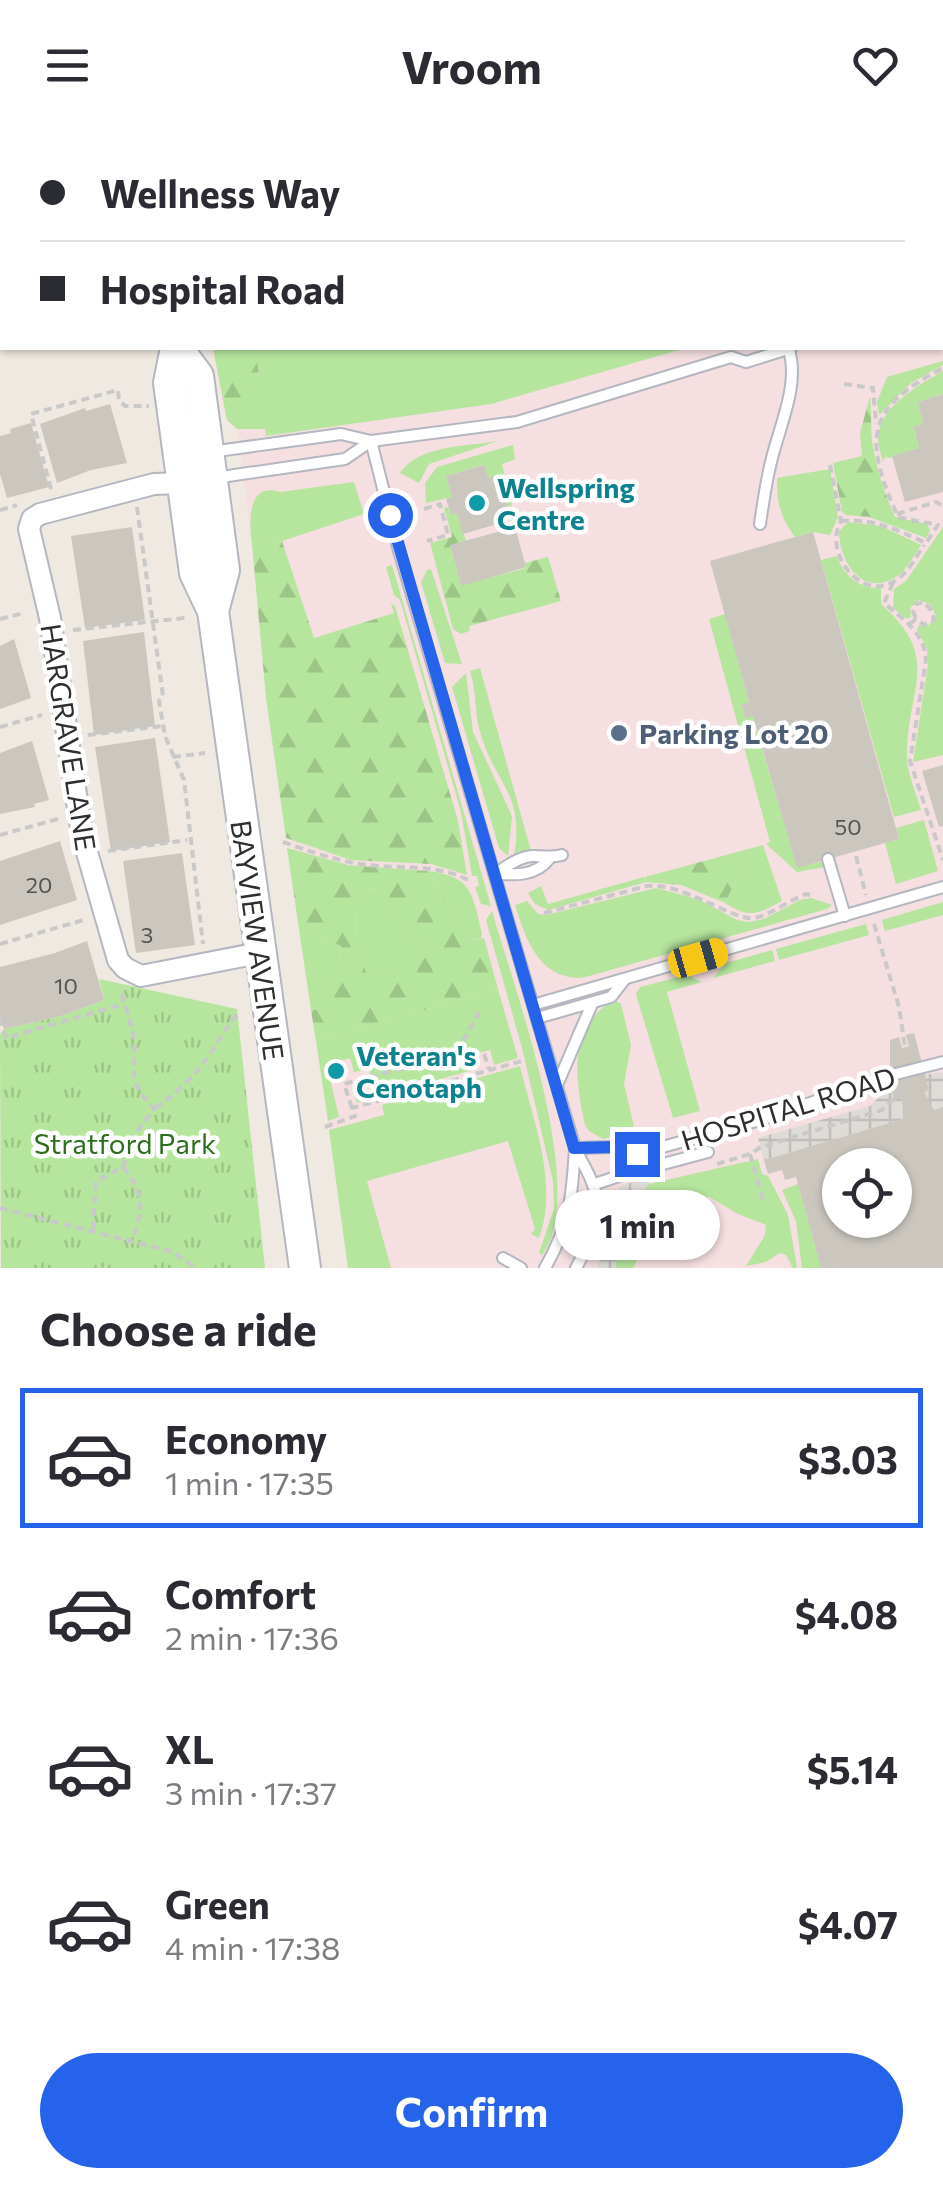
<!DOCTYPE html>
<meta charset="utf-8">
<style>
body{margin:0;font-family:Commissioner,sans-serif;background:#f2f2f3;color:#2b2b33;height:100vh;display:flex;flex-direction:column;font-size:38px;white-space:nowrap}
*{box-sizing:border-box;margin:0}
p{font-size:32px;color:#7c7c81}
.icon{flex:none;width:55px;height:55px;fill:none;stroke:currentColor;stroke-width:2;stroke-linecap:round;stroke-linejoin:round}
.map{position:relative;height:1138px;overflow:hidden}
.drawer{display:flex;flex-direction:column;background:#fff;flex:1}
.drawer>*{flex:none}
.banner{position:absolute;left:0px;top:0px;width:945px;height:220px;box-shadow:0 2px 8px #0004;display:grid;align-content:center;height:220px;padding:0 40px;background:#fff}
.tools{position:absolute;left:822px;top:1018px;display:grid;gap:20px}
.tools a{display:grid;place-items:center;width:90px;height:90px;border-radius:50%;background:#fff;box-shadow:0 2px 8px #0004;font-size:50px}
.end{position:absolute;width:45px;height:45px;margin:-22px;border:12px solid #2563eb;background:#fff;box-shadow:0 0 0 5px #fff}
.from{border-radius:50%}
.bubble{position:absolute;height:70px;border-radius:35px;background:#fff;box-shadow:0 2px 8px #0004;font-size:32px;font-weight:700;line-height:70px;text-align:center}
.car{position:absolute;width:30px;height:60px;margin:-30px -15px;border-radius:12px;box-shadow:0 0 8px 2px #0007;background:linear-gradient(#f5c518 24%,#345 0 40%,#f5c518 0 76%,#345 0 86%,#f5c518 0)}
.banner b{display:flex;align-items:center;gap:35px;height:95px;font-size:38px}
.banner b+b{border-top:2px solid #e1e1e2}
.banner i{width:25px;height:25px;background:#2b2b33}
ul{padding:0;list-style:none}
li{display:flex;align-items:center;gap:30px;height:140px;margin:0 20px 15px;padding:0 20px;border:5px solid transparent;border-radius:0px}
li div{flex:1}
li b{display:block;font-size:38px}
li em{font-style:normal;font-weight:700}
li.selected{border-color:#2563eb}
li>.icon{width:90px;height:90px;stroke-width:1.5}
h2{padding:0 40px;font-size:45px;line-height:120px}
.button{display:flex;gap:20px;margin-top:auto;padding:20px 40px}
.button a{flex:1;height:115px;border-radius:60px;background:#2563eb;color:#fff;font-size:40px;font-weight:700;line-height:115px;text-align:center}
header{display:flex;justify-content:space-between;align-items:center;height:130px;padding:0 40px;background:#fff;font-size:45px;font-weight:700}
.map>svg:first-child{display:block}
</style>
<header><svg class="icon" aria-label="menu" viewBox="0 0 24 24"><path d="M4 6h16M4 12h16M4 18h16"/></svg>Vroom<svg class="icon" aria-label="heart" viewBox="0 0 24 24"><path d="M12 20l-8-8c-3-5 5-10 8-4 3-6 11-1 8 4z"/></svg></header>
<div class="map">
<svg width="943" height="1138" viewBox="0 0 943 1138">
<defs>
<pattern id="forest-firs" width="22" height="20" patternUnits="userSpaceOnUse" patternTransform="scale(2.5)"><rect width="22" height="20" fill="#b6e59e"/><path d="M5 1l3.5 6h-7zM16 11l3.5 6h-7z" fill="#9dc588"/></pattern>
<pattern id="park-tufts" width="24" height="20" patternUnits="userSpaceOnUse" patternTransform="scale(2.5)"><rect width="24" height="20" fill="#b6e59e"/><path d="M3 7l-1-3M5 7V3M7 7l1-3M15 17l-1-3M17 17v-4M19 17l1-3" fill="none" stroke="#9dc588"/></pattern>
<pattern id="plaza-grid" width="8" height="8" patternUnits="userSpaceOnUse" patternTransform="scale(2.5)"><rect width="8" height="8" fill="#dfdcd8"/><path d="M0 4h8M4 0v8" fill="none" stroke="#c0bdba"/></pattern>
</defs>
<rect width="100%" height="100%" fill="#efe9e1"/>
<path fill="#f5dfe0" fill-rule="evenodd" d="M751,0H943V1138H348L237,300L227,290L223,279L213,218H942V2H742ZM840,1035H895V1090H840Z"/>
<g fill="#b6e59e">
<polygon points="272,218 686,218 491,274 266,306 265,299 237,299 227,290 239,289 249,260 259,245 257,229"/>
<polygon points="943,231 943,235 911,253 879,285 877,272 887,247"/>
<path d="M943,241V264L918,272L923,293L914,297L919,318L890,328L885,327L883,332C881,324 878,316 878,308C878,278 920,254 943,241Z"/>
<path d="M498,311L429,334L419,353L400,343C420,314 466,317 498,311Z"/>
<polygon points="513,315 515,329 502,334 512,376 509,377 499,345 488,348 483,335 446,346 452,367 426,373 425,353 437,337"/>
<path d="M830,339L838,387L830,405L813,402L795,407C780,387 777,372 777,348Z"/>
<path d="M354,352L364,384L282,411L252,414C249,393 247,351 280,362Z"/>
<path d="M848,392L881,396L921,415C914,425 906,441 896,447C862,468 839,431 839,401Z"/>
<polygon points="943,397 943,625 913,632 928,535 927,519 917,499 919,495 928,496 936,486 930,474 919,470 910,478 911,487 907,489 893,478 894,459 906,451"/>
<path d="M837,426C844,446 859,459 881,458V474C943,529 907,556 907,626C907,643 916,663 921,680L894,687L821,430Z"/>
<polygon points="392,435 491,776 481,774 475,757 479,756 477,746 472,746 461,682 400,470 394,465 386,437"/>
<polygon points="431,439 462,534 445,533 421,452 427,440"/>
<polygon points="725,484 749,572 742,575 745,587 753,586 756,595 739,599 709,489"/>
<path d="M480,538L531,721L514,726C525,662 495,655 480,602C474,582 477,561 470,541Z"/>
<polygon points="466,543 473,602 512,686 508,726 499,718 452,557"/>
<polygon points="757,601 797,737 823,731 825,737 797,742 766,714 770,712 741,606"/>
<polygon points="924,690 938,741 896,754 885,713 899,709 896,698"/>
<path d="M763,715L782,771C757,784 750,789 725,773L752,718Z"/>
<path d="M427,741C473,746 472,764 482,803L481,808L469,811L458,786Z"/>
<polygon points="644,747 646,752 548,780 535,774 528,763 541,756 548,774"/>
<path d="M656,758L698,769L737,790L749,792L764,789L800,770L811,768L832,775L827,779L582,848C539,849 526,810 515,775L527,771L538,784L546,785Z"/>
<polygon points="378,759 401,795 429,825 380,844 366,842 356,814 355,772 365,760"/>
<polygon points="943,772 943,785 885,801 882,790"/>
<path d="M492,781C513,855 590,1062 542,1125L539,1123L554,1079L553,1051L522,918L486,790Z"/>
<polygon points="866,794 869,805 779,830 776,819"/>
<path d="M299,799L341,816C340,838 330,856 332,878L311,880Z"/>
<polygon points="772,820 775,831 713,848 726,833"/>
<polygon points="687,845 702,852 667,862 700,981 673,988 636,864 640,857"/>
<polygon points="498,859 518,928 494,935 490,920 474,924 476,939 357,973 354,965 375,959 369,939 354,942 350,928 327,935 339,987 328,991 316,911"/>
<path d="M614,870L621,874L631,915L624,954L635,1001L603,1009L589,1001L585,995C575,949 567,897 614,870Z"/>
<path d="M520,936C533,991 559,1053 539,1108L531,1104L535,1099L508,1011L367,1051L391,1138H348L329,1000L384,985L382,975Z"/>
<polygon points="758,1029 762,1044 768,1046 788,1085 797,1138 793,1138 786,1125 780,1123 766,1132 746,1136 765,1105 766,1095 736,1083 708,1066 703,1072 696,1068 691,1076 683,1071 678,1077 672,1073 666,1081 661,1077 657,1083 635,1070 649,1054"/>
<polygon points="798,1054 821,1138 802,1138 796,1091 782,1060"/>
<polygon points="641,1081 663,1093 656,1097 633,1138 616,1138 614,1134 628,1090"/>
</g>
<g fill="url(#forest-firs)" fill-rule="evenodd">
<polygon points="213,218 272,218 257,229 259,245 249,260 248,282 239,289 227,290"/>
<path d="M870,266C872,283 870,300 873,316C877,341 885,364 895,387L927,394L930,401L926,408L869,387L846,385L842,382L833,333L862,326L860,303Z"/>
<polygon points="448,377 451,385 457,383 466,411 450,416 461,455 526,438 525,433 548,427 561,471 469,496 470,501 461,504 453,499 430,413 452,407 444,378"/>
<polygon points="282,411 314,508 394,483 391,473 395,476 458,691 467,745 431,734 351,730 286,708 266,568 252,414"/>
<path d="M287,718L348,735L427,741L458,786L469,811L484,808L498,859L316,911L311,880L332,878C330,856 340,838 341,816L299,799ZM378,759L401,795L428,824L380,844L366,842L356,814L355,772L365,760Z"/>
<polygon points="752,718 725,773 681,755 646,752 645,747"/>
</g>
<polygon fill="url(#park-tufts)" points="99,849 237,879 265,1138 1,1138 0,904 4,899 61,886 104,870"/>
<g fill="url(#plaza-grid)">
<polygon points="943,942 943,977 934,980 923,962 902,968 903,989 764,1030 758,1008 870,976 889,958 910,947"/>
<polygon points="648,1048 649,1054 632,1073 641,1081 628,1089 633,1100 625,1104 622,1111 626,1123 616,1128 616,1138 597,1138 614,1089 614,1063 622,1055"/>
</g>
<g fill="#cbc7bf" fill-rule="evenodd">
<polygon points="943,264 943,362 905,372 892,326 919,318 914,297 923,293 918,272"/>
<polygon points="110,274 127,333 91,340 57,353 40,294 85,278 86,281"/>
<polygon points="31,293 49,357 7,368 0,344 0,306 11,303 10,299"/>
<polygon points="484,335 488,348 499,344 509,377 497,381 501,393 463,404 457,383 451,385 446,369 452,367 446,346"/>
<polygon points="132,397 145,490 85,498 71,406"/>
<polygon points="515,397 526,437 461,456 450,415"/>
<polygon points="813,402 899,709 797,738 753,586 745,588 742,574 749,572 710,431"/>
<polygon points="144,502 155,596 94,605 83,511"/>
<polygon points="14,509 31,568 0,579 0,516"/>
<polygon points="155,608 170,712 111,721 95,617"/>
<polygon points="32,611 49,670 34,674 35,677 0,684 0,623"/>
<polygon points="943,635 943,696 939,697 922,641"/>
<polygon points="60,711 77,770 0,795 0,731"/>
<polygon points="182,723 195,815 136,823 123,731"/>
<polygon points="87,811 104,870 61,886 4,899 0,886 0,837 55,823"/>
<path d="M914,903L929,960L924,962L934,980L943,977V1138H821L796,1047L785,1050L782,1040L768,1044L764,1030L903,989L902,968L894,970L890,952V910L899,907L902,918L909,916L906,905ZM840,1035H895V1090H840Z"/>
</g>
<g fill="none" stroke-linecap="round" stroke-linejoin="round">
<g stroke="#b4b7c1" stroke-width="14">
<g id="lane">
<polyline points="0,2 3,2"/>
<polyline points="942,153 943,153"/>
<path d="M371,311L399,421L575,1018C572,1068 570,1094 545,1138"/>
<polyline points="210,322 341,304 371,311 517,292 731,227 746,232 791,218"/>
<polyline points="214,348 345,329 371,311"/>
<path d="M760,394C763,373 766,352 771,332C779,297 801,252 788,218"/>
<polyline points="828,729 845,786"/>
<path d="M495,744C507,736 521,725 536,726C547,726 551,728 562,725"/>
<path d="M496,744C516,745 536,746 549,729"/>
<polyline points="533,875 943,757"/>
<polyline points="537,888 611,867 625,849"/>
<polyline points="557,955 592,874"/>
<polyline points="575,1018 615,1017 637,1024 760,990 896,944 943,932"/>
<path d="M575,1019C605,1071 605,1084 576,1138"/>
<polyline points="622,1045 708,1022"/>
<polyline points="595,1054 622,1045 637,1024"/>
<polyline points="503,1128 521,1138"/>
</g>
</g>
<g stroke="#b4b7c1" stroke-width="24">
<g id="street">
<polyline points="323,2 324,0"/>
<polyline points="0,75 2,74"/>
<polyline points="183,353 154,354 40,384 32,389 29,399 50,488 82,705 118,830 125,838 141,846 259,823"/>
</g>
</g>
<g stroke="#b4b7c1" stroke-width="34">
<g id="secondary">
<polyline points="132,0 133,2"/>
<polyline points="176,218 169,253 195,443 213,481 305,1138"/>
<polyline points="177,218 198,246 224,440 213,481"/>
</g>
</g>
<g stroke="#c9c9c9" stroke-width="4" stroke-dasharray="8 5" stroke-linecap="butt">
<polyline points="0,40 2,49"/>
<polyline points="844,254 873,258 876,294"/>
<path d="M830,335L841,391C823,421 859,471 893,452C907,445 916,427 924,415"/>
<polyline points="51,359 31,284 118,260 119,270 125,276 149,276"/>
<polyline points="137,377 163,566 159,571 165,606 184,650 203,814"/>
<polyline points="424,379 440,374 448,405 427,411"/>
<polyline points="0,380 17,375"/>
<polyline points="897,384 936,372 943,376"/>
<path d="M841,391C873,388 897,400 926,413L938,395L898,387C864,310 864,279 943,238"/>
<polyline points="498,398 541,386"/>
<path d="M893,453L884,473C904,490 924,502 926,530L910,631L943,730"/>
<polyline points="0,489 24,483"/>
<polyline points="910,494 916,489 924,495 934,490 932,481 924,472 916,474 913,481 916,489"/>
<polyline points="73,500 185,488"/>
<polyline points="0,597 42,585"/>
<polyline points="88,605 162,596"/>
<polyline points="173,627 205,623"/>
<polyline points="0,705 58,689"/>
<path d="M283,712C309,721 334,730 360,734C398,740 435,732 470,751"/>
<polyline points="108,721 187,710"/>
<polyline points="856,726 866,765"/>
<path d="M544,783L647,756C686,753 732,791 754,788C771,785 789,770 806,764L814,766"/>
<polyline points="874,794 899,877 905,917"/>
<polyline points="0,814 87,789"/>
<polyline points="0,888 6,908 124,874"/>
<polyline points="484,924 489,939"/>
<path d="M155,978C177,963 197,944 212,921C221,907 228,894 240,881"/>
<polyline points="352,978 344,954 456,924 479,882"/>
<polyline points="325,997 355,986 352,978 522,931"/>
<polyline points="750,1024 763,1070"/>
<polyline points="717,1034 750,1024 761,1017 882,980 904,958"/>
<path d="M123,1037C145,1064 143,1077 133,1110"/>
<polyline points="0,1078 173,1122 196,1138"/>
<path d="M93,1099L96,1051L123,1037L133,1007L154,979C123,946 139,943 133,905C130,890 125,873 120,859"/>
</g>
<use href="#lane" stroke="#fff" stroke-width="10"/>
<use href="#street" stroke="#fff" stroke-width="20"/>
<use href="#secondary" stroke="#fff" stroke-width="30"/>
</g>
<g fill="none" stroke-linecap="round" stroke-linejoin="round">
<polyline stroke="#2563eb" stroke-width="12" points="390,385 574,1018 615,1017 637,1024"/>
</g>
<g fill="#0f9aa8" stroke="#fff" stroke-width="4">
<circle cx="477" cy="373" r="10"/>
<circle cx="336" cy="941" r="10"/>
</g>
<circle fill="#5c6f8a" stroke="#fff" stroke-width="4" cx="619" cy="603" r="10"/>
<g text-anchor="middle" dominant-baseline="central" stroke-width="9" stroke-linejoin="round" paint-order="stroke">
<g font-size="22" fill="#555452">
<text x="848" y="696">50</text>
<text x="39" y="754">20</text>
<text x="147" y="804">3</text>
<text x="66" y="855">10</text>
</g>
<g font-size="28" font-weight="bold" fill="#0d838f" stroke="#fff" text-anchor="start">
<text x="497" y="357">Wellspring<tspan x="497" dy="32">Centre</tspan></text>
<text x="356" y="925">Veteran's<tspan x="356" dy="32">Cenotaph</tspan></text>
</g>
<g font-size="28" font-weight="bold" fill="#4e5e75" stroke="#fff" text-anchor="start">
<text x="639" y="603">Parking Lot 20</text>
</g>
<g font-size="28" fill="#2e2e2e" stroke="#fff">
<text transform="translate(69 607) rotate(81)">HARGRAVE LANE</text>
<text transform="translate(258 810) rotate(82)">BAYVIEW AVENUE</text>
<text transform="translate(788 978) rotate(-17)">HOSPITAL ROAD</text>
</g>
<g font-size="28" fill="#2c6e1b" stroke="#fff">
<text x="125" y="1013">Stratford Park</text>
</g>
</g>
</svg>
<div class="tools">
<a><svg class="icon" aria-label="locate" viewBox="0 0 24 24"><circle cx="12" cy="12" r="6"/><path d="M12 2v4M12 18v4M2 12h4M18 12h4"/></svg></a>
</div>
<i class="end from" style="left:390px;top:385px"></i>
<i class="end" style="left:637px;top:1024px"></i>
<div class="bubble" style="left:555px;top:1060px;width:165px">1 min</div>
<i class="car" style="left:698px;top:828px;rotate:74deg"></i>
<div class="banner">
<b><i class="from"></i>Wellness Way</b>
<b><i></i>Hospital Road</b>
</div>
</div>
<section class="drawer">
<h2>Choose a ride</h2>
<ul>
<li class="selected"><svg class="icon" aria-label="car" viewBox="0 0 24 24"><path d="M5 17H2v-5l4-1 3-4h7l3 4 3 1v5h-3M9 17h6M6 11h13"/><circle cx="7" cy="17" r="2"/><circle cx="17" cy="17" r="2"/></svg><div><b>Economy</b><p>1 min · 17:35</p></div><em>$3.03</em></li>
<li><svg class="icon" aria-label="car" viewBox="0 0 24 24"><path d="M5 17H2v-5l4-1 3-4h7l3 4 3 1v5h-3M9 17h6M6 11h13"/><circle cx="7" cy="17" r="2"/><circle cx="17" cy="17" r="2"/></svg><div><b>Comfort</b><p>2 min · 17:36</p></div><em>$4.08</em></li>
<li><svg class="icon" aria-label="car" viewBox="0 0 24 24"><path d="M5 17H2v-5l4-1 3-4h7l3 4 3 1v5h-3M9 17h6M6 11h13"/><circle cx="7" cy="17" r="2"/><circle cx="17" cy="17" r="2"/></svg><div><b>XL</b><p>3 min · 17:37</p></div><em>$5.14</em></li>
<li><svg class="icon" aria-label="car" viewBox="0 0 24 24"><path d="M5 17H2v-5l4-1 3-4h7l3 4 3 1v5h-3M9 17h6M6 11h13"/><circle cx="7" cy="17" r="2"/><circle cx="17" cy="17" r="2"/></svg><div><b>Green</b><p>4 min · 17:38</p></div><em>$4.07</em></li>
</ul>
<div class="button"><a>Confirm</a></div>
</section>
